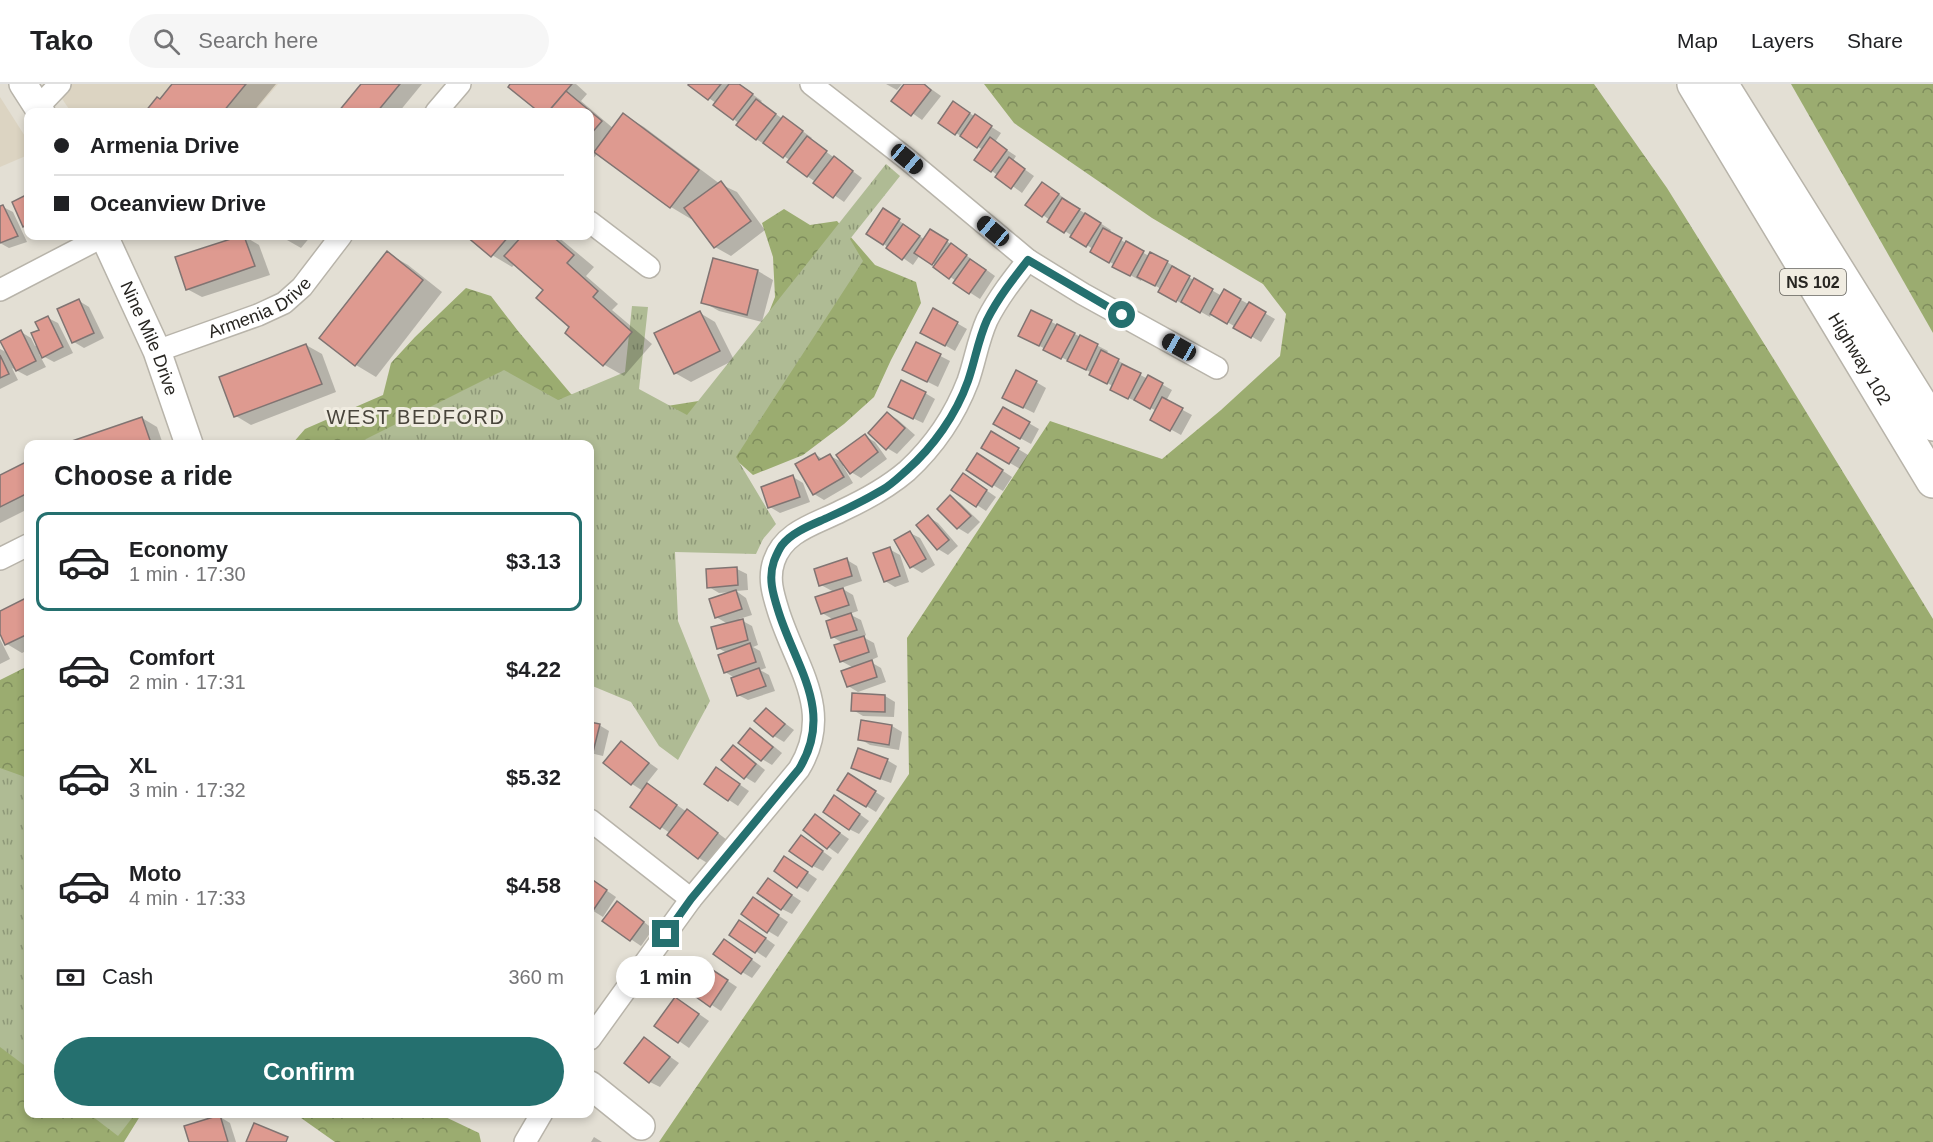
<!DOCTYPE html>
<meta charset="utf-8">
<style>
body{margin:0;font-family:Helvetica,sans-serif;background:#f6f6f6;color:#202124;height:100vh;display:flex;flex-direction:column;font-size:22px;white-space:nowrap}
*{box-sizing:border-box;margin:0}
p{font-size:20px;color:#757577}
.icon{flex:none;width:33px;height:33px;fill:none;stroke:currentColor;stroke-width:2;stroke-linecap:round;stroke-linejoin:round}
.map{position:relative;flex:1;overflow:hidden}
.sheet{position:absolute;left:24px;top:356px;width:570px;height:678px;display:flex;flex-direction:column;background:#fff;border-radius:12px;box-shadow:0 3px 9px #0003}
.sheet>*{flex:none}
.top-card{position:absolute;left:24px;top:24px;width:570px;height:132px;border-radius:12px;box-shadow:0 3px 9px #0003;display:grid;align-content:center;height:132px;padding:0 30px;background:#fff}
.end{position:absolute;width:27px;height:27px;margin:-14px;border:8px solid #25706f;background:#fff;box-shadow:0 0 0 3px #fff}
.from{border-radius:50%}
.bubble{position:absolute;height:42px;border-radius:21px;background:#fff;box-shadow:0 3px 9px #0003;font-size:20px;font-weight:700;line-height:42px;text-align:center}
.car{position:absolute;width:18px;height:36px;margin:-18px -9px;border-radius:8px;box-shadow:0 0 4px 2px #0007;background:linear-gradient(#222 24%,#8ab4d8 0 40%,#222 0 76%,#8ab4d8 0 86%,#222 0)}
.top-card b{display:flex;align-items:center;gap:21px;height:57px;font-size:22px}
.top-card b+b{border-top:2px solid #e0e0e0}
.top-card i{width:15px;height:15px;background:#202124}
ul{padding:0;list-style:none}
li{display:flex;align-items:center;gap:18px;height:99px;margin:0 12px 9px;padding:0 18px;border:3px solid transparent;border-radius:12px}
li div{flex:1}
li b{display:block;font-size:22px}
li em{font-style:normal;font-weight:700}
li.active{border-color:#25706f}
li>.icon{width:54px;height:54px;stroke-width:1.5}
h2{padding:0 30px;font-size:27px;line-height:72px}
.pay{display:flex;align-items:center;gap:15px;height:66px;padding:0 30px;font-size:22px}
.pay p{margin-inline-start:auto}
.cta{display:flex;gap:12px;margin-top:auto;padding:12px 30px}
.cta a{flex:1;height:69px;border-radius:36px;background:#25706f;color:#fff;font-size:24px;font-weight:700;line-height:69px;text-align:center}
header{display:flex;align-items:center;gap:36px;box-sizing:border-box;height:84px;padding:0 30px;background:#fff;border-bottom:2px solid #e0e0e0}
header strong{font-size:28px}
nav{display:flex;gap:33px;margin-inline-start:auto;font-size:21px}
.search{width:420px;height:54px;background:#f6f6f6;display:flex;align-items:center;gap:15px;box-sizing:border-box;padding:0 21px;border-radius:33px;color:#757577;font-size:22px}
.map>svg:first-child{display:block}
</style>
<header>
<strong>Tako</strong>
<div class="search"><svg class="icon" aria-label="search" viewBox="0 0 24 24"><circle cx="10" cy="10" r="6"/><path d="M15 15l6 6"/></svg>Search here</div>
<nav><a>Map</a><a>Layers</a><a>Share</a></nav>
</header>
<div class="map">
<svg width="1933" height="1058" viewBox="0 0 1933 1058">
<defs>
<pattern id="forest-crowns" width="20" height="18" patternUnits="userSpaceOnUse" patternTransform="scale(1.5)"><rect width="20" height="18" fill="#9bac70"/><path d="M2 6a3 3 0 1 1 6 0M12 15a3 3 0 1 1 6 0" fill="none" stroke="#7e8c5c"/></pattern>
<pattern id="park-tufts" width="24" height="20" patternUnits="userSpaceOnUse" patternTransform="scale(1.5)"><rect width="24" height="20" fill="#afbb94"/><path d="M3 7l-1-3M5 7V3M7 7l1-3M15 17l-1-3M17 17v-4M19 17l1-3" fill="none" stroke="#8e9878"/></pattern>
</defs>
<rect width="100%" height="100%" fill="#e3dfd4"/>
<g fill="#dcd4c2">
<polygon points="52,0 278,0 254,28 71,28"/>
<polygon points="0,13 28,57 28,71 0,83"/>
</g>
<g fill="url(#forest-crowns)">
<polygon points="984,0 1594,0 1667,104 1778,282 1933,535 1933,1058 659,1058 909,690 907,554 1050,337 1162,375 1221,326 1280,272 1286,230 1263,200 1152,134 1014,39"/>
<polygon points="1791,0 1933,0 1933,249"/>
<polygon points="784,125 810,141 837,137 875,181 916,198 921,219 891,276 874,313 844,340 803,371 753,391 726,367 667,322 711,315 749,279 775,213 773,173 762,139"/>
<polygon points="466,204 491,212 518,247 571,310 593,324 590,360 292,360 305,345 383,311 391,279 415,253"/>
<polygon points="28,582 28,1029 142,1029 124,1058 0,1058 0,596"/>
<polygon points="294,1029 437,1029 479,1049 481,1058 335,1058"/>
</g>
<g fill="url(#park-tufts)">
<polygon points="886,80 900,92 850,155 863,177 736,373 776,440 763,455 756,470 675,468 678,537 710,617 678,676 659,662 631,618 590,601 590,360 356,360 504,286 558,316 625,288 632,222 648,223 639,305 687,331"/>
<polygon points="0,684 28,694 28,984 0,963"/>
<polygon points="88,1029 136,1029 118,1052"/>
</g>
<g fill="#0003">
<polygon points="174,0 276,0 253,28 147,28 158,15 160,17"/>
<polygon points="363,0 422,0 399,28 340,28"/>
<polygon points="512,0 576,0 587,10 581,17 614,45 624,31 644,43 720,100 737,108 765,146 731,172 715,163 693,133 691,135 671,123 598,69 590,78 590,28 541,28 510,2"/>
<polygon points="688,0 738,0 762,17 760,19 783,35 793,40 812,54 810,56 862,94 844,118 807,92 790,76 756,55 716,19"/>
<polygon points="886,0 902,0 897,6"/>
<polygon points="906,0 924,0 941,12 922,36 894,16"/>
<polygon points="963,25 1001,49 995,58 1016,72 1013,77 1034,92 1022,109 992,87 983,66 940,39"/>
<polygon points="1052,105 1068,117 1067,118 1111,146 1109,149 1131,162 1149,172 1167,178 1177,184 1176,186 1222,212 1225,207 1275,235 1261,258 1212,229 1210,233 1187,220 1186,222 1160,207 1161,205 1142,194 1141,197 1114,182 1115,181 1092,168 1093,165 1049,137 1050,136 1027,120"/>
<polygon points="28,112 28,144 25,142 14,119"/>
<polygon points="3,123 13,128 27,158 9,164 0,159 0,124"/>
<polygon points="893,132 925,156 941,153 995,192 980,215 955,199 956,197 935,182 936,181 920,171 913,181 868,149"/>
<polygon points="244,152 259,161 270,191 202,213 187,205 177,174"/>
<polygon points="280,152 311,152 301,164"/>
<polygon points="468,152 557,152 594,183 586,192 618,220 612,226 652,260 624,292 603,280 572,243 545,206 515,180 512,183 492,171"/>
<polygon points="387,169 408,181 442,208 376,293 356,281"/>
<polygon points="714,176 758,187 773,196 762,238 719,227 703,218"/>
<polygon points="79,217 89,223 104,254 84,264 74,258"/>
<polygon points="934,226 967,245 955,267 922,248"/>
<polygon points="1032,228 1108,267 1106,270 1128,282 1127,284 1148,295 1149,293 1172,306 1166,317 1192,331 1181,351 1152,335 1157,327 1122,311 1113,302 1101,296 1092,289 1030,257"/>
<polygon points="700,229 715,238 734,276 691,298 675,289"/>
<polygon points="48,234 58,239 73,269 54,278 39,270 46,283 27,292 12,284 18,296 0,305 0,265 8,269 21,248 31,254 35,262 38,261 41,246"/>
<polygon points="917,260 950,277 938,303 914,291"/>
<polygon points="306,261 322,270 336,308 251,341 236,332"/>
<polygon points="1036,298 1046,304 1034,329 1014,319"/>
<polygon points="925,309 935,315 923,339 900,328"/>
<polygon points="1004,325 1039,345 1031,360 995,340"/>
<polygon points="887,330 897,335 915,351 897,370 887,364"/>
<polygon points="142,334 157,343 163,360 74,360 74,358"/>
<polygon points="991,349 1028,371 1020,385 983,363"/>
<polygon points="865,352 875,358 887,375 861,394 851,388 845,381 843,382 853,399 824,416 814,410 815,370 824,376 830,372 844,379"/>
<polygon points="988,377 1012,393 1003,407 993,401"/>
<polygon points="28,379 28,425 0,439 0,393"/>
<polygon points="793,393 803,399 810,418 780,429 770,423"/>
<polygon points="973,397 996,413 986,427 977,421"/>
<polygon points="950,413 960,419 980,438 968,450 958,444 939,425"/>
<polygon points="928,433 938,439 958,462 948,471 938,465"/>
<polygon points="910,449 920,454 935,481 922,489 912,483"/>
<polygon points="889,465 900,471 909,498 895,503 885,497"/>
<polygon points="847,476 857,482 862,497 841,504 853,511 858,527 849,530 861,536 866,551 863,553 874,559 878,573 869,577 881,584 886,598 858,608 848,602 854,584 841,577 844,560 833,553 834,536 822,529 834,508 821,501"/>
<polygon points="737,485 747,490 748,506 736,507 746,514 752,531 739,535 752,542 758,561 753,563 760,567 766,584 760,586 769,591 775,607 748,616 738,611 735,594 725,588 727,569 718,564 728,540 716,533 732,508 719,509 709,503"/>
<polygon points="28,515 28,566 22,569 7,560 0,546 0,528"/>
<polygon points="0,555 10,575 0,580"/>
<polygon points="853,611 885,612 895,618 894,633 863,632 853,626"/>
<polygon points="766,625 794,646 784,658 774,652 756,637"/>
<polygon points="862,638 892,642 902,648 899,666 870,661 860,655"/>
<polygon points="590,639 599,641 609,647 603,672 590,669"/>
<polygon points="751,646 761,652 782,669 772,681 762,675"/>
<polygon points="621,659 658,685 646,700 687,728 697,733 727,756 709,780 699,774 670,749 661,743 643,707 632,700"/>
<polygon points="733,663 743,668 765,686 755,699 745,693"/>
<polygon points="887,676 897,682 891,699 863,689 853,683"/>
<polygon points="726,691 749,707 738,722 729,716"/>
<polygon points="858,697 885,714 876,728 839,705"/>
<polygon points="844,719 869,737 859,750 849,745"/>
<polygon points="816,732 849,755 838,770 805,746"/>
<polygon points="811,759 832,774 823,787 813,782"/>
<polygon points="795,780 817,795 808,808 798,802"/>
<polygon points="590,795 616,813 603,833 590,825"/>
<polygon points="778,802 801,817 792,830 782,825"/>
<polygon points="763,821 788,838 778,853 768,847"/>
<polygon points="627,825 653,845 641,862 604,837"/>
<polygon points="750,843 775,861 766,874 731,850"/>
<polygon points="734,863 761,882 752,894 742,888"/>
<polygon points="713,887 737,903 721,927 687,905"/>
<polygon points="686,921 709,937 689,964 656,941"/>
<polygon points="645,955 679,979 660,1003 650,998"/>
<polygon points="220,1033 230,1039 236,1058 191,1058"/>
<polygon points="594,1053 602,1058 591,1058"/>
</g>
<g fill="#de9a90" stroke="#807472" stroke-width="1.5">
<polygon points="172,0 246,0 223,28 145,28 157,13 160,15"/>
<polygon points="361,0 400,0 377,28 338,28"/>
<polygon points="510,0 572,0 548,28 539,28 508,3"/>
<polygon points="689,0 721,0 708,16 688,1"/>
<polygon points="729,0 739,0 753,10 733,36 713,21"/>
<polygon points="904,0 924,0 931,6 911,32 891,17"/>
<polygon points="566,7 602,37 590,51 590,28 548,28"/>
<polygon points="756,15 776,30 756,56 736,41"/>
<polygon points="953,17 970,29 955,51 938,39"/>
<polygon points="623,29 699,86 670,124 594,68"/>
<polygon points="975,30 992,42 977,64 960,52"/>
<polygon points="783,32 803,47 783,74 763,59"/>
<polygon points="807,52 827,67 807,93 787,78"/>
<polygon points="990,53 1007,66 991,88 974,76"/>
<polygon points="834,72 853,87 833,114 813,99"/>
<polygon points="1009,73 1025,85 1011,105 995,93"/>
<polygon points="721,97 751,137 714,164 684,124"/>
<polygon points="1042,98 1059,110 1042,133 1025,121"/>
<polygon points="28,110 28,140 23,143 12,118"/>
<polygon points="1062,114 1080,125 1064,149 1047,138"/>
<polygon points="3,121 18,152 0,159 0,122"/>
<polygon points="883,124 900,135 883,161 866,150"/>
<polygon points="1085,129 1101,139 1086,163 1070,153"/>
<polygon points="903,140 920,152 902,176 886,164"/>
<polygon points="1103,144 1122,154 1109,179 1090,168"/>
<polygon points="930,145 948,156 932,181 914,169"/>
<polygon points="240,152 244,152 255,182 186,206 175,173"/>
<polygon points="466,152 509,152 491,173"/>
<polygon points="522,152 552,152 574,171 567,179 598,207 593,213 632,248 603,282 565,249 569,243 536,214 543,206 504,172"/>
<polygon points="1126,157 1144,167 1130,192 1112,183"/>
<polygon points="951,159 967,171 949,195 933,183"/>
<polygon points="387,167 423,196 355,282 319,254"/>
<polygon points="1150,168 1168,177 1155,202 1137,193"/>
<polygon points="713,174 758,186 747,231 701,219"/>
<polygon points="970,175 986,186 969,210 953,199"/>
<polygon points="1172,182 1190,192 1176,218 1158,208"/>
<polygon points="1194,194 1213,205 1200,229 1181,218"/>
<polygon points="1224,205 1241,215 1227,240 1210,230"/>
<polygon points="79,215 94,249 72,259 57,225"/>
<polygon points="1249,218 1266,228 1251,254 1233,244"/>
<polygon points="933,224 958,238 945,262 920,249"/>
<polygon points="1031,226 1052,236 1039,262 1018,252"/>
<polygon points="700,227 720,267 674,290 654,249"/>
<polygon points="48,232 63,263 42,274 31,249 39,246 35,238"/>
<polygon points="1057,240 1075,249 1061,275 1043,266"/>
<polygon points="21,246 36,277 16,287 0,257"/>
<polygon points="1080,251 1098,260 1086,286 1067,277"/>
<polygon points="916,258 941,270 927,298 902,286"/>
<polygon points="306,260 322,300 234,333 219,293"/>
<polygon points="1101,266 1119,275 1107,300 1089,291"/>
<polygon points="0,271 9,290 0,294"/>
<polygon points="1122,280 1141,289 1128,315 1110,306"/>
<polygon points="1016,286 1037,297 1023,324 1002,314"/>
<polygon points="1148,291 1163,299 1150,325 1134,316"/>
<polygon points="901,296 926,308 913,335 888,323"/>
<polygon points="1162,313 1183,324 1170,347 1150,336"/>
<polygon points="1003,323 1030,338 1020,355 993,340"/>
<polygon points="887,328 905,344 886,366 868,349"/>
<polygon points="142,333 151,359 73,360 72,357"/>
<polygon points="991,347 1019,364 1009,380 981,364"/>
<polygon points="865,350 878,368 850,390 836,371"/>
<polygon points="815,369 819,376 830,370 844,393 813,411 795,380"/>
<polygon points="977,369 1003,386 992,403 966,386"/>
<polygon points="28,377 28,409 0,423 0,391"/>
<polygon points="963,389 987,406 976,423 951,406"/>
<polygon points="793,391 800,413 768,424 761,403"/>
<polygon points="950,411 971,432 957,445 937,425"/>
<polygon points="928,431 949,456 937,466 916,441"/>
<polygon points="910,447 926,475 910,484 894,456"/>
<polygon points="890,463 900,492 884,498 873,469"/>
<polygon points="847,474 852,492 819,502 814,485"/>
<polygon points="737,483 738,501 707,504 706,485"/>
<polygon points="843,504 849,521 821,530 815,513"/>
<polygon points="736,506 742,525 715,534 709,515"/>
<polygon points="28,513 28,550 5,561 0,550 0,527"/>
<polygon points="851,529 857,546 831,554 826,537"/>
<polygon points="743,535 748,556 717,565 711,543"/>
<polygon points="864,552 869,568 840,578 834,561"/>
<polygon points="750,559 756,578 724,589 718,571"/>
<polygon points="872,576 877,593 847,603 841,587"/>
<polygon points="759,584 766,602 737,612 731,594"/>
<polygon points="852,609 885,611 885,628 851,627"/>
<polygon points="766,624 785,640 773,653 754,637"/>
<polygon points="861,636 892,641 889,661 858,656"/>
<polygon points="590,638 600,640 593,668 590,667"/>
<polygon points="750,644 773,663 761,677 738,659"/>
<polygon points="621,657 649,679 631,701 603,679"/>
<polygon points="733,661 756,680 744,695 721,676"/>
<polygon points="858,664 888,675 880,695 851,684"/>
<polygon points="716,683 740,700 728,717 704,700"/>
<polygon points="848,689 876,707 866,723 837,706"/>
<polygon points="647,699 677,721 660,745 630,723"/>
<polygon points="834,711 860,730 849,746 823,728"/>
<polygon points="687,725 718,749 698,775 667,751"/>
<polygon points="815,730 840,749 827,765 803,746"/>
<polygon points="801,751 823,767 812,783 789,767"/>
<polygon points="784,772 808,788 797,804 774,787"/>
<polygon points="590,794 607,806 592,828 590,826"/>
<polygon points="768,794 792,811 781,826 757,809"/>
<polygon points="753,813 779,831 767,849 741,830"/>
<polygon points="617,817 644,838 630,857 602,837"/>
<polygon points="739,836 766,854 755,869 729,851"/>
<polygon points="724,855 752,875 741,890 713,870"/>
<polygon points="702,879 728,896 710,923 685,905"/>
<polygon points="675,913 699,930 678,959 654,942"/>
<polygon points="644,953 670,973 649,999 624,979"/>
<polygon points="220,1031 228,1058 189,1058 184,1042"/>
<polygon points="254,1039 288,1053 286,1058 246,1058"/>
</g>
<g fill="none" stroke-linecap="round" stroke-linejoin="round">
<g stroke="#b8b4aa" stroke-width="24">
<g id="minor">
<polyline points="811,0 907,75 1028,176 1083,210 1217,284"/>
<polyline points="38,23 60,0"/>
<polyline points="436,28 460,0"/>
<polyline points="590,138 649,183"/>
<polyline points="0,206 104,152"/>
<path id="s1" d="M157,267L258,231L284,219L302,203L341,152"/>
<polyline points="0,475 28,461"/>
<polyline points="590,736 691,815"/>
<path d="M590,955L691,815L799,685C835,626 795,582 778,526C773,510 768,494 774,477C784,447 816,440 841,427C865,416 887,404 907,387C933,363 955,331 968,297C975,277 978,256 987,236C998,214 1013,195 1028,176"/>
<polyline points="525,1058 542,1029"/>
</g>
</g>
<g stroke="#b8b4aa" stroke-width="30">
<g id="tertiary">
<polyline points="23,0 41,28"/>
<path id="s2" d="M104,152L157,267L189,360"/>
<polyline points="590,1001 641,1042"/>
</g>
</g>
<g stroke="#b8b4aa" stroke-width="36">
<g id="motorway">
<path id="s3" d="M1694,0L1933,397"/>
<polyline points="1721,0 1933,340"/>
</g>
</g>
<use href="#minor" stroke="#fff" stroke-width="21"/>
<use href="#tertiary" stroke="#fff" stroke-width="27"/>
<use href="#motorway" stroke="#fff" stroke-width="33"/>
</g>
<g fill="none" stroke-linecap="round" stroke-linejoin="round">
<path stroke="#25706f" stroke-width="8" d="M666,850L691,815L799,685C835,627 795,582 778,526C773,510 768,494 774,477C776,472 779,465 782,461C793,447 814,440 829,433C847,425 865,416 882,406C891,401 899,393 907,386C933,363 956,331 968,297C975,277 978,256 987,236C998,214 1013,195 1028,176L1122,231"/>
</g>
<g text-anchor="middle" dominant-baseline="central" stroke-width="6" stroke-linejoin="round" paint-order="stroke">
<rect fill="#f0ece1" stroke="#63615b" stroke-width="1.5" x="1780" y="185" width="66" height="26" rx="4.5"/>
<g font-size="16" font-weight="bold" fill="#272521">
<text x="1813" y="198">NS 102</text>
</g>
<g font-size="18" fill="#272521" stroke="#f0ece1">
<text stroke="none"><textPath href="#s1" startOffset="112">Armenia Drive</textPath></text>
<text stroke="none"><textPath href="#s2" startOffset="112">Nine Mile Drive</textPath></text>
<text stroke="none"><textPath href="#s3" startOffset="321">Highway 102</textPath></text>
</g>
<g font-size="20" letter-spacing="1.5" fill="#48443b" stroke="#f0ece1">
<text x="416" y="333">WEST BEDFORD</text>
</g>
</g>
</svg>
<i class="end from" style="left:1122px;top:231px"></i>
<i class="end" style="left:666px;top:850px"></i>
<div class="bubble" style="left:616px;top:872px;width:99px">1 min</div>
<i class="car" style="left:907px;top:75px;rotate:130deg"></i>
<i class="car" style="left:993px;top:147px;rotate:310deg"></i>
<i class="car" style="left:1179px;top:263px;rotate:299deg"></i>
<div class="top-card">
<b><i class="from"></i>Armenia Drive</b>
<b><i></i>Oceanview Drive</b>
</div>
<section class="sheet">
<h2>Choose a ride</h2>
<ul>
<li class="active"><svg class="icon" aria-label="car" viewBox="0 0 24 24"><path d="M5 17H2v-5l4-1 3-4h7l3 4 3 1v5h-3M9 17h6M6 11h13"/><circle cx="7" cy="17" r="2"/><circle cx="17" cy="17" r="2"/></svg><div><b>Economy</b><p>1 min · 17:30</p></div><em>$3.13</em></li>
<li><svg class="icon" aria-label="car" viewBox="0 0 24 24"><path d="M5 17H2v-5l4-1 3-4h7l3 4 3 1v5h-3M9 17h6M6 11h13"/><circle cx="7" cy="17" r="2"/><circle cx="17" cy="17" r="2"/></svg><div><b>Comfort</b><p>2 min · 17:31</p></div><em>$4.22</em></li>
<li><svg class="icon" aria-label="car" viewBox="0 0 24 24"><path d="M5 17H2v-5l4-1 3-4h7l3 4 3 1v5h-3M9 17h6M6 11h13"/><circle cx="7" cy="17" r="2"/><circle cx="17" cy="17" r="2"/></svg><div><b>XL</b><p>3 min · 17:32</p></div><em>$5.32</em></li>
<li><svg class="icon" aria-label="car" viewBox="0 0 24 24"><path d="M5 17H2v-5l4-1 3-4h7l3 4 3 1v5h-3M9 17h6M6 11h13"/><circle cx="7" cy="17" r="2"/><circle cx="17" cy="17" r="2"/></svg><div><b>Moto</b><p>4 min · 17:33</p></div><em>$4.58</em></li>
</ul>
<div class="pay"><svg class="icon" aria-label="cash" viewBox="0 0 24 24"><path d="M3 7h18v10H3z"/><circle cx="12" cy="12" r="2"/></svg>Cash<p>360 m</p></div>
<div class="cta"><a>Confirm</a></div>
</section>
</div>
